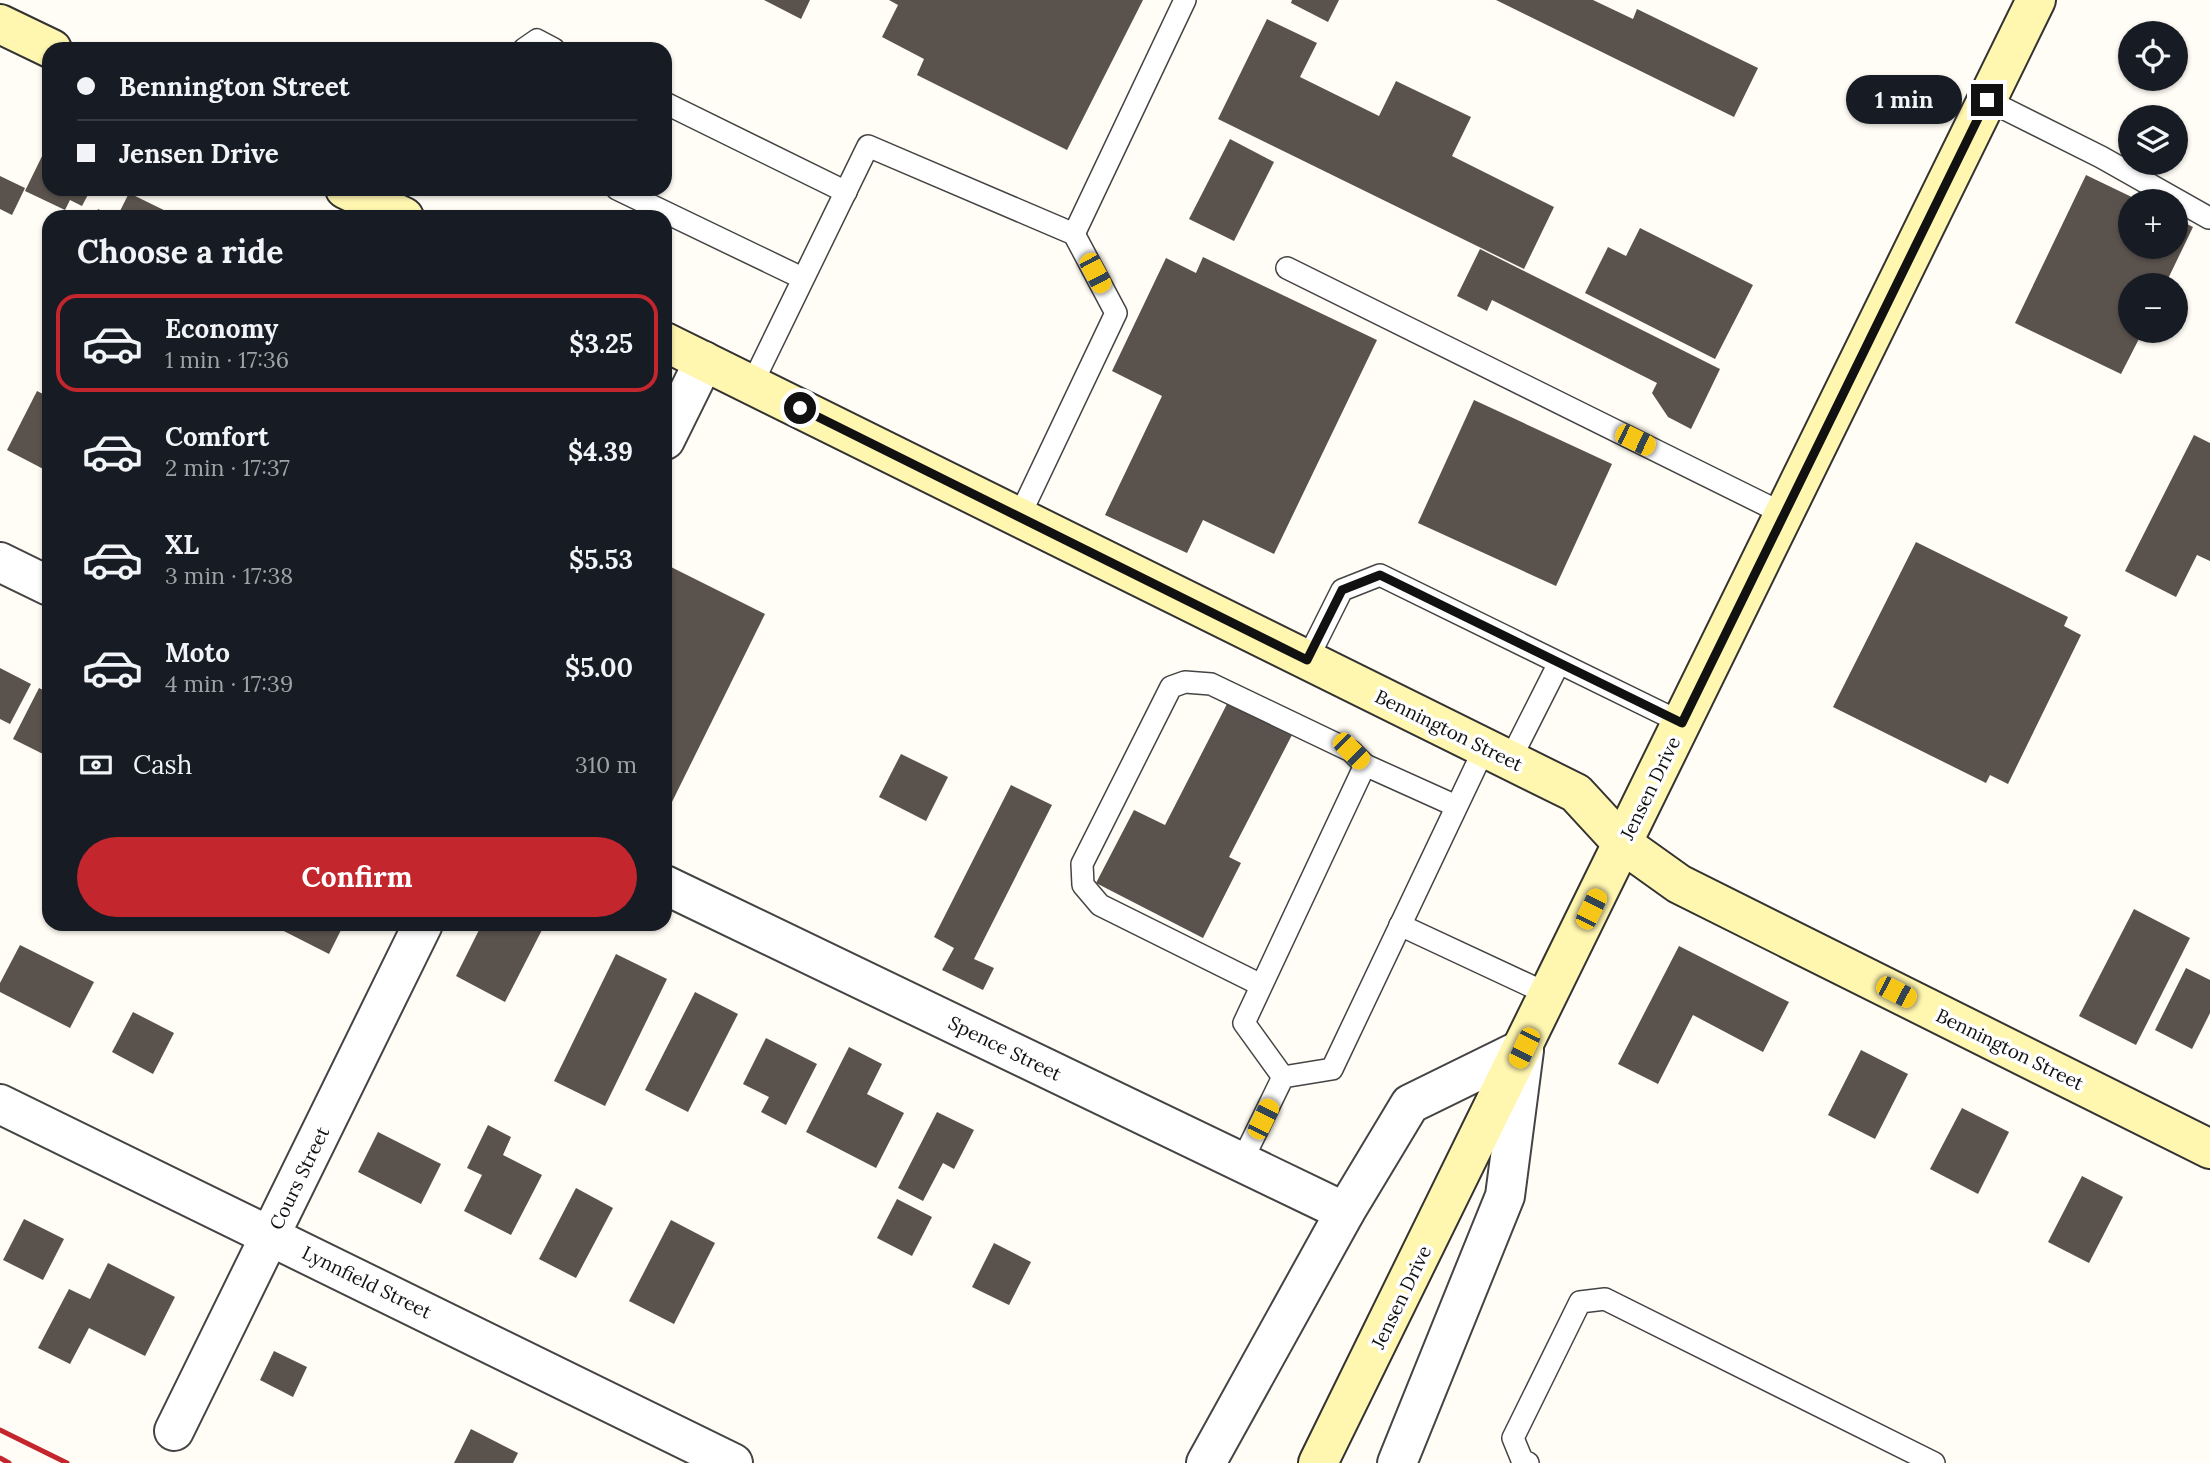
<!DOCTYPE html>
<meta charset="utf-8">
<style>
body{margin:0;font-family:Lora,serif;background:#242831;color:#f1f3f6;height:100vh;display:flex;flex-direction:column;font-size:26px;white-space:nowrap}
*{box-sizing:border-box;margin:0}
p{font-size:23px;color:#9ea1a6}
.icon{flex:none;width:38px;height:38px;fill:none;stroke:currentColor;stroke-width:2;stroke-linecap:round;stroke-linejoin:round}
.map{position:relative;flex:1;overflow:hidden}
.sheet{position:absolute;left:42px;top:210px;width:630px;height:721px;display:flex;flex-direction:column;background:#171b24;border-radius:21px;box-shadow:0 2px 5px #0004}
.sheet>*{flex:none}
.hud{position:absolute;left:42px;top:42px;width:630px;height:154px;border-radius:21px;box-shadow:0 2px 5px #0004;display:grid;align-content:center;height:154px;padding:0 35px;background:#171b24}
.fabs{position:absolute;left:2118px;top:21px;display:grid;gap:14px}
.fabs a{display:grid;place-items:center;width:70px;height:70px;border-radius:50%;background:#171b24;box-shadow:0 2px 5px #0004;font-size:35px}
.end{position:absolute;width:32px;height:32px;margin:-16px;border:9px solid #111;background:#fff;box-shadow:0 0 0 4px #fff}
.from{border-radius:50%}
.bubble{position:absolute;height:49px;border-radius:24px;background:#171b24;box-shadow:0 2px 5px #0004;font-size:23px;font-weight:800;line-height:49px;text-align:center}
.car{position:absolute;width:21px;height:42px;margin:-21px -10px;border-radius:9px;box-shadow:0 0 5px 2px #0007;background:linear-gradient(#f5c518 24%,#345 0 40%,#f5c518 0 76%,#345 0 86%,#f5c518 0)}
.hud b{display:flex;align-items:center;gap:24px;height:66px;font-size:26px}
.hud b+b{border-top:2px solid #363941}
.hud i{width:18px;height:18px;background:#f1f3f6}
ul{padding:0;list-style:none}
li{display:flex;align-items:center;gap:21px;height:98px;margin:0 14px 10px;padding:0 21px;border:4px solid transparent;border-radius:21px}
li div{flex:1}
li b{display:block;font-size:26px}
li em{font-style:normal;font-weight:800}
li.selected{border-color:#c4262e}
li>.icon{width:63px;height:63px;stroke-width:1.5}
h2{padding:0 35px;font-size:32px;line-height:84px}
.pay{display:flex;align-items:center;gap:18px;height:77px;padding:0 35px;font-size:26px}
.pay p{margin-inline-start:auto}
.action{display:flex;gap:14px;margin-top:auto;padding:14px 35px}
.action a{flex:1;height:80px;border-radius:42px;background:#c4262e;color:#fff;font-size:28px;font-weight:800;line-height:80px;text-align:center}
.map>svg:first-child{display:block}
</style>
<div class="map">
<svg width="2210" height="1463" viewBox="0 0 2210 1463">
<rect width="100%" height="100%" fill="#fffdf5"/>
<g fill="#5a524d">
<polygon points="764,0 810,0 801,19"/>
<polygon points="889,0 1143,0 1067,150 917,75 924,59 882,37 898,5"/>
<polygon points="1292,0 1339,0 1328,22 1291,3"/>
<polygon points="1496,0 1593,0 1633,19 1637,9 1758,68 1734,117"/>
<polygon points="1267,19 1317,43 1300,77 1379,116 1396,81 1471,117 1452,156 1554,207 1524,269 1218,119"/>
<polygon points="1230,139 1274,162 1234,241 1189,219"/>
<polygon points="45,150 49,152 49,189 91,189 82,206 70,200 65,210 25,191"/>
<polygon points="2086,175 2140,201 2130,201 2130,247 2175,247 2175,218 2193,227 2165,285 2130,285 2130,331 2143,331 2121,374 2015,323"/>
<polygon points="0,176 25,188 12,215 0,209"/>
<polygon points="129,193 178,217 117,217"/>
<polygon points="98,209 114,217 95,217"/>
<polygon points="1640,228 1753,285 1715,359 1585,293 1608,247 1626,256"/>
<polygon points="1480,249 1720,369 1691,429 1668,417 1652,393 1657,383 1492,300 1487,311 1457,296"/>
<polygon points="1203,257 1377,340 1274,554 1203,520 1187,553 1105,515 1162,396 1112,371 1166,258 1196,273"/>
<polygon points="37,391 49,397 49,472 7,450"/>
<polygon points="1474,400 1612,464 1556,586 1418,523"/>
<polygon points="2194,435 2210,443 2210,561 2197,555 2176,597 2125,571"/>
<polygon points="1916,542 2068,617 2064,626 2081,635 2008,784 1990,775 1986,783 1833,707"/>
<polygon points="665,564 765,614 668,810 665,808"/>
<polygon points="0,668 31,684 10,724 0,719"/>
<polygon points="39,688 49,693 49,757 13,739"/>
<polygon points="1228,702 1292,735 1229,857 1241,863 1203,938 1096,883 1134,810 1165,825"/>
<polygon points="901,754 948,777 926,821 879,797"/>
<polygon points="1011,785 1052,805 974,959 994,968 983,990 942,970 954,948 934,937"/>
<polygon points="2134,909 2190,938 2136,1045 2079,1016"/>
<polygon points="270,924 344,924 329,954"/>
<polygon points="482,924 545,924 505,1002 456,976"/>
<polygon points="20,945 94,982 70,1028 0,992 0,983"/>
<polygon points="1679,946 1789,1002 1763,1052 1693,1015 1658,1084 1618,1064"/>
<polygon points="616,954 667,979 605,1106 554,1081"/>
<polygon points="2186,968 2210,980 2210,1013 2192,1049 2155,1030"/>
<polygon points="695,992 738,1014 688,1112 645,1090"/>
<polygon points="133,1012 174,1033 153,1074 112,1052"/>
<polygon points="766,1038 817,1064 786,1125 761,1112 769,1097 743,1084"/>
<polygon points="849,1047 882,1064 867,1094 904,1113 876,1168 806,1132"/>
<polygon points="1861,1050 1908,1074 1875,1139 1828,1115"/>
<polygon points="1962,1108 2009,1132 1978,1194 1930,1169"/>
<polygon points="937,1112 974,1130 954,1169 943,1163 923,1201 898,1188"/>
<polygon points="488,1125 511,1137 503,1155 542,1175 511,1235 464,1211 482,1175 467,1168"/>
<polygon points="378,1132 441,1164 421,1204 358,1172"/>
<polygon points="2082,1176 2123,1197 2089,1263 2048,1242"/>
<polygon points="576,1188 613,1208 576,1278 539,1259"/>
<polygon points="897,1199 932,1217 912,1256 877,1238"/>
<polygon points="24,1219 64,1239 43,1280 3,1260"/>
<polygon points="671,1220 715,1243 674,1324 629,1301"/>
<polygon points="994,1243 1031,1262 1009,1305 972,1287"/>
<polygon points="108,1263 175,1297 145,1356 89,1328 70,1364 38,1348 69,1289 90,1299"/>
<polygon points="274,1351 307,1367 293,1397 260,1380"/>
<polygon points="471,1429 518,1453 513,1463 454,1463"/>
</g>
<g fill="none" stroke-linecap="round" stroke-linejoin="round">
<g stroke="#444" stroke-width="24">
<g id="lane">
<polyline points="524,49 537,40 554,49"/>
<polyline points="1987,100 2101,157 2209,218"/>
<polyline points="665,103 846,192"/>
<polyline points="617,189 802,278"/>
<polyline points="1074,234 1185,0"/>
<polyline points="1287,268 1784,514"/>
<polyline points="752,384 868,146 1074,234 1116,313 1019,517"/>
<polyline points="1307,660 1342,590 1380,575 1682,723"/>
<polyline points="1510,760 1559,663"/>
<polyline points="1400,925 1550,995"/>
<polyline points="1261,985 1100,905 1083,885 1082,864 1171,687 1185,682 1211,684 1351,751 1365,765"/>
<polyline points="1283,1077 1244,1023 1365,765 1456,806"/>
<polyline points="1242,1161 1283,1077 1332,1069 1485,747"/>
<polyline points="1528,1463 1522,1460 1513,1438 1580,1302 1605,1299 1934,1463"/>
</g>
</g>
<g stroke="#444" stroke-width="42">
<g id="street">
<polyline points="665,440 704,361"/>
<polyline points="0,562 49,586"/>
<polyline points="665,885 1345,1212"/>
<polyline points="0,1104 733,1463"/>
<polyline points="174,1431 423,924"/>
<polyline points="1206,1463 1345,1212 1410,1104 1524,1048"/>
<polyline points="1397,1463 1505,1196 1524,1050"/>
</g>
</g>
<g stroke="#333" stroke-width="42">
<g id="secondary">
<polyline points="0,24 52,49"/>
<polyline points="345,189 404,217"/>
<polyline points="665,342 1576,793 1623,844 1679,884 2210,1149"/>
<polyline points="1318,1463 2036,0"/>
</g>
</g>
<use href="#lane" stroke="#fff" stroke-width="21"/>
<use href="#street" stroke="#fff" stroke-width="38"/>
<use href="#secondary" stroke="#fff6b0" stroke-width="38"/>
<g stroke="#c4262e" stroke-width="5">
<polyline points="0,1430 67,1463"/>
<polyline points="0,1458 9,1463"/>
</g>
</g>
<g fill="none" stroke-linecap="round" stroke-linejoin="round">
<polyline stroke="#111" stroke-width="9" points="800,408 1307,660 1342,590 1380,575 1682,723 1987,100"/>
</g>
<g text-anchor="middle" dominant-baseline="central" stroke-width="7" stroke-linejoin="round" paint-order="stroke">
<g font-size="19" fill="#111" stroke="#fff">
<text transform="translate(1449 730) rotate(26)">Bennington Street</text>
<text transform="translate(1650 788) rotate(-64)">Jensen Drive</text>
<text transform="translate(1005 1048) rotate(26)">Spence Street</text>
<text transform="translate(2010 1049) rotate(26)">Bennington Street</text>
<text transform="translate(299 1178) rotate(-64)">Cours Street</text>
<text transform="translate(367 1282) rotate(26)">Lynnfield Street</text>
<text transform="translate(1401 1297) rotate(-64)">Jensen Drive</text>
</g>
</g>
</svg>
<div class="fabs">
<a><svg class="icon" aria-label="locate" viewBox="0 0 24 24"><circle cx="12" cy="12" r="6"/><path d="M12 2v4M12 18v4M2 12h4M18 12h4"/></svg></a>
<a><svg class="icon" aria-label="layers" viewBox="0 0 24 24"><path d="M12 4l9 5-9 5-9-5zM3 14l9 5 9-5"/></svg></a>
<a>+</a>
<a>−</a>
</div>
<i class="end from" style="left:800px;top:408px"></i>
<i class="end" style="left:1987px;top:100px"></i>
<div class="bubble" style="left:1846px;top:75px;width:116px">1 min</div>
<i class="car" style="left:1095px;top:273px;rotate:152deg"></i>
<i class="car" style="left:1635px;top:440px;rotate:116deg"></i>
<i class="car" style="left:1351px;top:751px;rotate:135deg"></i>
<i class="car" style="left:1591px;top:909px;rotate:26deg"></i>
<i class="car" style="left:1896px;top:992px;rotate:117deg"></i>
<i class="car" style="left:1524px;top:1048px;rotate:206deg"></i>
<i class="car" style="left:1263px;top:1119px;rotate:26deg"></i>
<div class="hud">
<b><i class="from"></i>Bennington Street</b>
<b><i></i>Jensen Drive</b>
</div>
<section class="sheet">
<h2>Choose a ride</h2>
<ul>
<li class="selected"><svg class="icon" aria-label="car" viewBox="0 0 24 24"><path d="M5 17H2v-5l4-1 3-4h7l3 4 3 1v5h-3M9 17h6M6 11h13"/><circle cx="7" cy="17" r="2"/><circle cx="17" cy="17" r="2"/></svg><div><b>Economy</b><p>1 min · 17:36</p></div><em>$3.25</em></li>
<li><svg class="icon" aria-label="car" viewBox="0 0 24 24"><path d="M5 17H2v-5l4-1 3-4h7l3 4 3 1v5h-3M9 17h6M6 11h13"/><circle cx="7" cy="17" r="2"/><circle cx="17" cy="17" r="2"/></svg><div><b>Comfort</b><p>2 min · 17:37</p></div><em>$4.39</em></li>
<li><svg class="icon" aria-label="car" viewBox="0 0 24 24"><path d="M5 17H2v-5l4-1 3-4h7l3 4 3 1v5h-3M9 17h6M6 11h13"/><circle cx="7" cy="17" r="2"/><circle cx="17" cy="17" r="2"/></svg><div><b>XL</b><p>3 min · 17:38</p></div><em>$5.53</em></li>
<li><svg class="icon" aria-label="car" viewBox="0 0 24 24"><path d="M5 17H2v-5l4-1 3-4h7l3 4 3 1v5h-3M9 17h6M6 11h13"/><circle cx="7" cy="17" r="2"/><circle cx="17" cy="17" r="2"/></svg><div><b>Moto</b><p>4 min · 17:39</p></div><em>$5.00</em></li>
</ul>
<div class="pay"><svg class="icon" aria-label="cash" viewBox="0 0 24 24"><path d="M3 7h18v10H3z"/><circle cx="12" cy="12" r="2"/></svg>Cash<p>310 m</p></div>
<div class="action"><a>Confirm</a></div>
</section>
</div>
